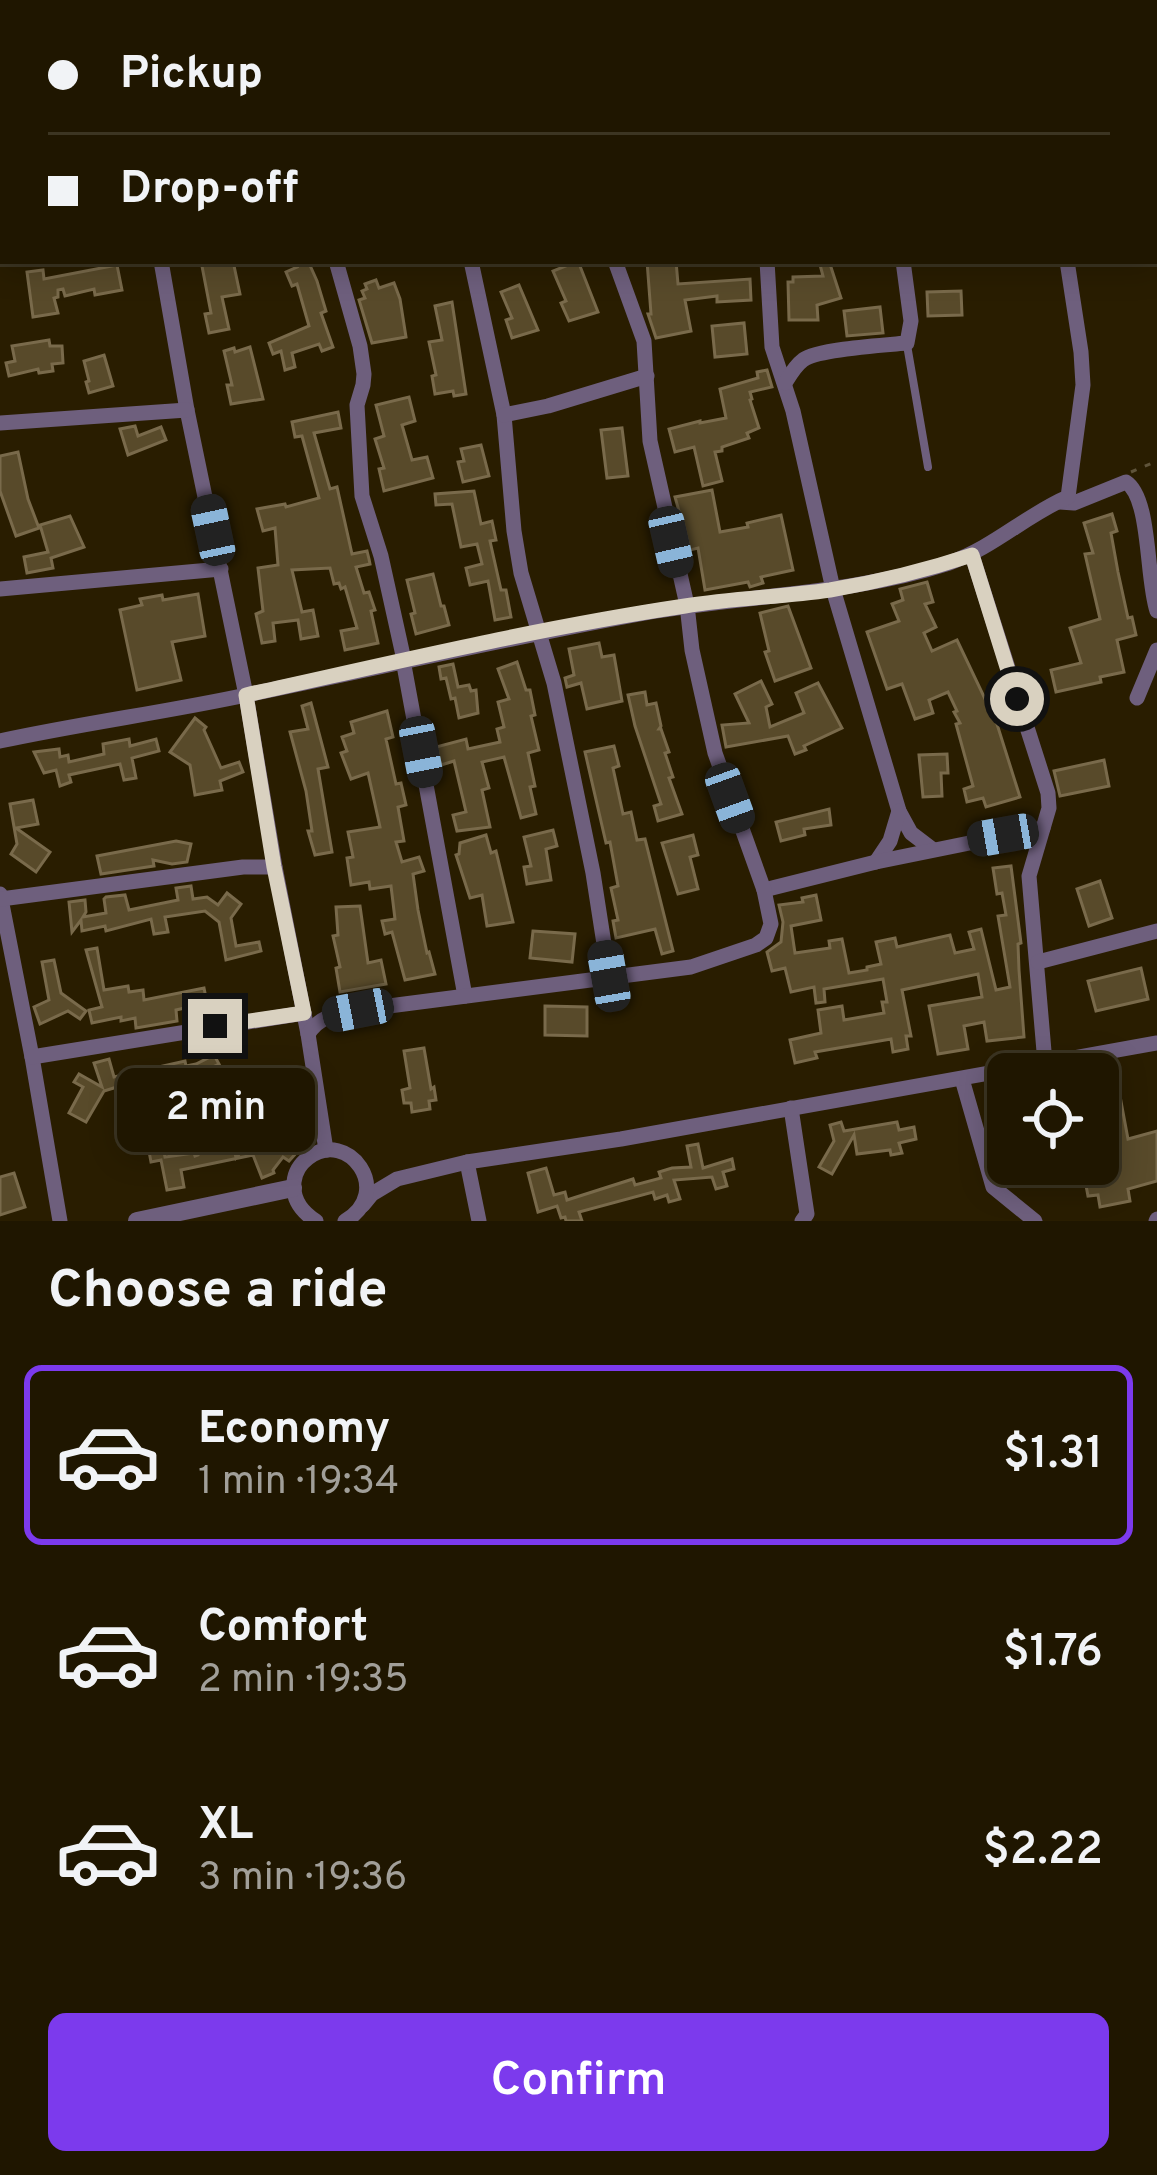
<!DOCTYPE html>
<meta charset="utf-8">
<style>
body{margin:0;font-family:Overpass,sans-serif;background:#271f0a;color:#f1f3f6;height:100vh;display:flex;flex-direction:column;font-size:45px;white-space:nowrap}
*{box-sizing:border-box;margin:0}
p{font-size:39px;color:#a19f99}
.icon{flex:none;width:66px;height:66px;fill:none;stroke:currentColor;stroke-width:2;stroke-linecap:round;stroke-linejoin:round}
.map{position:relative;height:1221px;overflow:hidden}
.side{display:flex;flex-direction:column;background:#1f1600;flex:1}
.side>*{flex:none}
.top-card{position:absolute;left:0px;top:0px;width:1158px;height:264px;box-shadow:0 6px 30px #0003,0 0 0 3px #3c3522;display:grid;align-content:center;height:264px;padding:0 48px;background:#1f1600}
.buttons{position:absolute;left:987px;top:1053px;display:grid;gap:24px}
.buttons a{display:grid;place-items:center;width:132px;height:132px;border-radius:18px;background:#1f1600;box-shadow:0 6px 30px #0003,0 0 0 3px #3c3522;font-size:60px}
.end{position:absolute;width:54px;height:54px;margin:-27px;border:15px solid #d9d1c0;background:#111;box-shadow:0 0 0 6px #111}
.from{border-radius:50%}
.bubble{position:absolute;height:84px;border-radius:18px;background:#1f1600;box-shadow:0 6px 30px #0003,0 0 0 3px #3c3522;font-size:39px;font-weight:600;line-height:84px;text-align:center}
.car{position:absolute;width:36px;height:72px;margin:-36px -18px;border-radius:15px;box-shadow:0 0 9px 3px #0007;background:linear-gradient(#222 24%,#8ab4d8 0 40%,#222 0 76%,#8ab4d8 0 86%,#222 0)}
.top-card b{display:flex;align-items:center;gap:42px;height:114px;font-size:45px}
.top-card b+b{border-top:3px solid #3c3522}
.top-card i{width:30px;height:30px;background:#f1f3f6}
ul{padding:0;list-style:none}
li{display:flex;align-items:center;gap:36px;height:180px;margin:0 24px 18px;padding:0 24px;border:6px solid transparent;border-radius:18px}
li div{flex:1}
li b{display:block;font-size:45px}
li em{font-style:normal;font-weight:600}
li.selected{border-color:#7c3aed}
li>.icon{width:108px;height:108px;stroke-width:1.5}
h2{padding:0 48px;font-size:54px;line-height:144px}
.cta{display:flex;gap:24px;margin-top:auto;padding:24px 48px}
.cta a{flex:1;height:138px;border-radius:18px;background:#7c3aed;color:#fff;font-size:48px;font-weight:600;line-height:138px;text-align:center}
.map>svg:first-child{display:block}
</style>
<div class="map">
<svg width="1157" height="1221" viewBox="0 0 1157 1221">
<rect width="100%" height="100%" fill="#291d00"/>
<g fill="#584a2a" stroke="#796a4b" stroke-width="3">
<polygon points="201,261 233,261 240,294 222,297 229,329 209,333 205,314 211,313"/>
<polygon points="300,261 308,261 317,281 326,311 321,313 333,347 322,351 319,344 292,353 295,367 285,370 281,351 273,354 269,343 309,326 297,284 292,286 286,272 297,267 295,264"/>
<polygon points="578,261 598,312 569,321 561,303 566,301 553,271"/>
<polygon points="647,261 676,261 678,284 750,279 751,300 717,302 717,296 685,300 691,331 656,338 648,314 651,314"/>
<polygon points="819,261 829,261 841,298 817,305 818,320 789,320 788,282 793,282 793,277 823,276"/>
<polygon points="117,265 122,290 95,295 94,289 65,296 63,289 58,290 58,297 54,298 58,313 33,317 27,272 43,270 44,279"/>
<polygon points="376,280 379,288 394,283 400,299 406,337 372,343 359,300 365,298 362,291 367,289 365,284"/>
<polygon points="519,285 538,330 512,338 506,320 512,318 501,292"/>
<polygon points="961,291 962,315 928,316 927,292"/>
<polygon points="452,302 466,394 454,396 453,391 435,394 432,376 436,375 429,342 442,340 435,306"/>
<polygon points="880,307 883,333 847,336 844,311"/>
<polygon points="744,323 747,354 715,357 712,326"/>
<polygon points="49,340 50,346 62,346 63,363 52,364 53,371 39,373 38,369 9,376 6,363 15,361 12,346"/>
<polygon points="250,347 263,399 231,404 227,385 232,385 224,351 234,348 235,352"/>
<polygon points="104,355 113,386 89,393 86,382 89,381 84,361"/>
<polygon points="767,370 772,387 750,392 752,399 750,400 759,428 747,433 749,438 722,447 722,451 715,452 722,481 703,486 694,447 675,452 669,429 700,421 700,423 726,418 720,389 758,378 757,372"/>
<polygon points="409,397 415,421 402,425 412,460 427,457 433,478 384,491 379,469 384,468 375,439 384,436 376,405"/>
<polygon points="338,412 341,428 314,433 330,489 337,487 352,554 367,551 369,559 370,564 356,567 364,593 369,592 375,610 371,611 378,643 345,650 341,631 357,628 345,587 341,589 339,583 334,584 330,568 292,570 302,612 313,610 318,636 301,639 298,620 273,623 275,641 262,643 256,614 263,611 258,568 278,565 275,528 263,531 257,509 285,504 286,507 319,498 302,436 295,437 292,422"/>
<polygon points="135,426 138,436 161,427 166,440 128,455 120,429"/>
<polygon points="622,428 628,476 607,478 601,430"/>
<polygon points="481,445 489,476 463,482 458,462 464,461 461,449"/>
<polygon points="18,452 28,499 39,528 16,536 0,491 0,456"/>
<polygon points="712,490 720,532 748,527 747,523 781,515 793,570 761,577 763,583 750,587 748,582 705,590 698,548 690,550 675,497"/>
<polygon points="474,491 481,524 492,521 496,540 490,541 501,590 506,590 511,617 495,620 488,581 470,585 466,568 482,564 477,544 461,547 452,504 436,505 435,494"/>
<polygon points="1112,514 1117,531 1111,533 1118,572 1128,618 1132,617 1136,635 1117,640 1124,672 1100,677 1101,682 1056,692 1051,670 1081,663 1070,628 1100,619 1085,554 1093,553 1084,523"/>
<polygon points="70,516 84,547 51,558 53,568 27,573 24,557 48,552 40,525"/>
<polygon points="433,574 441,606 444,606 449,625 416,634 411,614 415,613 407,580"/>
<polygon points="927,582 933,602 925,604 936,627 924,633 932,651 957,640 997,724 1020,797 986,807 983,798 967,802 964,789 973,786 956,724 960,723 954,712 957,711 948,692 929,700 933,713 915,719 902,684 887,689 867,632 899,621 892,604 903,600 900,589"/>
<polygon points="198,594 205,636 172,642 181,680 137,690 120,610 142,605 140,599 162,595 163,600"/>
<polygon points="788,606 811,668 775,681 765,652 769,651 760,613"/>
<polygon points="599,643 602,657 614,655 622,701 587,709 581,683 567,687 565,678 574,675 569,649"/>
<polygon points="517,662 526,690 530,690 535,715 531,716 539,750 528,753 535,786 530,787 536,814 521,818 504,757 482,762 489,788 482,790 490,827 457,831 453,815 466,812 454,761 441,765 436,747 466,739 468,749 500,742 497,729 504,727 498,702 509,699 498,669"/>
<polygon points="453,664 458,687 469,685 471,691 476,690 478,713 459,718 455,698 451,699 446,678 441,679 439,667"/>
<polygon points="761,681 772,704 766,707 770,727 804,713 796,693 818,683 842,728 804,746 806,750 795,754 788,736 726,747 722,725 749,723 735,694"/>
<polygon points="645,692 647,705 656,703 661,726 659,729 661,729 669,752 665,753 673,777 669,778 682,814 658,821 654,806 661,804 635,726 628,695"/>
<polygon points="311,703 328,767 318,769 332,852 315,855 308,831 312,831 306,791 290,732 308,729 302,706"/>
<polygon points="387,711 393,737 386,739 396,784 401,783 406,805 398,807 404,841 396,842 402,862 419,857 424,871 413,874 418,910 427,953 429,952 435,974 405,980 392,932 385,934 382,921 395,919 391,886 370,889 369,882 351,885 347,858 353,857 348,832 380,827 368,773 351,779 341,753 347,751 342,737 354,733 351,722"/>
<polygon points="195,718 206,727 204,730 221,768 239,762 243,772 220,781 222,790 195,795 190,765 170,752"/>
<polygon points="129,739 130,746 156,739 159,751 132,758 136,778 124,780 120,764 69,775 71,782 60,786 56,770 44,773 34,752 59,749 60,757 68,755 69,762 104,754 103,744"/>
<polygon points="614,746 619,766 613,768 623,814 631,812 637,840 645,839 673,951 662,954 655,929 616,938 613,921 618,920 611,888 618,886 610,842 606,843 585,752"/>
<polygon points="947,754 948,773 941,773 942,796 923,797 919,755"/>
<polygon points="1104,760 1109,786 1060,796 1054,771"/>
<polygon points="33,800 38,824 16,828 50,852 36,872 11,854 17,844 10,804"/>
<polygon points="829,809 831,825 804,829 805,835 781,841 776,822"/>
<polygon points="553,830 557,846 546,849 551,880 527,884 524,867 531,866 524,837"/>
<polygon points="486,835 491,853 496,851 513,922 487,926 482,895 470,898 456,855 459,854 460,843"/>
<polygon points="693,835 698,855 690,857 698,889 678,894 662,843"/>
<polygon points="176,841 191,844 187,862 172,864 153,860 154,866 101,874 97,856"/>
<polygon points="1011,866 1021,943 1018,944 1019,970 1024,1037 987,1041 984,1022 964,1026 968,1049 938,1054 929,1006 982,997 978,974 902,990 911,1036 906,1036 908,1049 893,1052 891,1039 815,1052 817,1058 795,1063 790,1040 821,1033 818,1010 842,1006 844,1020 884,1013 882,1002 887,1002 883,979 824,989 825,1002 816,1003 814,987 791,992 785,968 772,971 767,952 781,942 783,922 779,905 803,902 802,898 816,895 821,920 791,926 795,953 830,948 829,941 842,939 849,973 867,970 867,967 881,964 876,942 895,938 897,947 950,935 955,953 974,949 969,932 981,929 996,990 1010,987 998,916 1006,915 1002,893 997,894 993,868"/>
<polygon points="1100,881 1112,918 1089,926 1077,889"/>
<polygon points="191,886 193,899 207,897 218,905 227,893 241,904 231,918 236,946 259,942 261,951 226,960 219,922 205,911 165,917 168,932 154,934 151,919 106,931 105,926 82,931 81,920 72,932 69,902 85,900 86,912 83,917 106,913 104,899 106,897 125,895 129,910 178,900 176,888"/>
<polygon points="360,906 368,963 381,960 386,984 340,992 336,968 340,967 333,936 338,935 336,907"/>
<polygon points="533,931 575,934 572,962 530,958"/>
<polygon points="97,948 104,990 128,986 129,992 143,990 144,1000 204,988 207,1003 176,1010 177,1021 136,1028 135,1018 121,1021 121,1017 92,1023 89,1010 102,1007 86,950"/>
<polygon points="54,960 61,993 86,1011 80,1019 68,1011 40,1024 34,1007 49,1000 42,962"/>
<polygon points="1141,968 1148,999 1096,1011 1088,981"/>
<polygon points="545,1006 587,1007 587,1036 545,1035"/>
<polygon points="424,1048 431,1089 434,1087 436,1100 429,1101 430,1109 412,1112 411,1103 404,1103 402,1090 410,1088 404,1051"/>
<polygon points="214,1055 219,1064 206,1070 209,1086 198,1088 196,1075 176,1080 183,1109 169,1112 163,1089 121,1101 117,1087 104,1091 86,1122 69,1113 83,1087 74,1082 79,1074 102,1087 94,1063 109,1059 114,1077 185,1061 186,1066 196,1064"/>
<polygon points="238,1078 256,1087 283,1082 285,1097 266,1101 271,1128 291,1141 289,1145 298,1151 289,1161 283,1157 273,1170 274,1173 262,1178 253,1155 181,1170 184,1187 167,1190 161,1160 151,1162 148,1146 162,1142 165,1157 194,1153 195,1156 198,1155 198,1152 208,1150 207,1144 232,1139 236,1158 259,1131 253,1098 233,1088"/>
<polygon points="1120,1096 1128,1139 1157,1131 1157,1181 1128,1189 1130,1201 1100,1207 1098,1195 1088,1196 1082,1164 1098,1164 1098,1100"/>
<polygon points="841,1122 844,1131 897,1122 899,1130 914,1127 916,1139 899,1143 902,1153 891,1155 890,1150 857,1154 854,1135 832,1174 819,1167 834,1141 830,1125"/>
<polygon points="698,1144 703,1168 732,1159 734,1169 723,1172 727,1186 716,1189 712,1177 674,1180 680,1199 669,1202 667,1195 655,1199 653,1192 579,1212 582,1221 566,1221 565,1217 561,1218 557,1206 538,1212 528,1173 546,1168 554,1195 565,1192 567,1200 633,1179 635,1185 661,1178 659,1172 672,1168 691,1167 687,1146"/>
<polygon points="14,1173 25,1207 0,1215 0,1177"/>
</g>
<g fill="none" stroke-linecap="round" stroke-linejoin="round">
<polyline stroke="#5f543a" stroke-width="3" stroke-dasharray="6 9" stroke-linecap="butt" points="1131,472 1157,461"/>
<polyline stroke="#6e5f7d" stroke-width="8" points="907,345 928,467"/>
<g stroke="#6e5f7d" stroke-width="15">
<polyline points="118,0 118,3"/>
<polyline points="718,0 719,3"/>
<polyline points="984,0 984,3"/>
<polyline points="374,3 385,0"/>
<polyline points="0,90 3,90"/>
<polyline points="0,259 3,258"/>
<polyline points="161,261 187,410 246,695 275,867 308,1034 326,1150"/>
<polyline points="336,261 360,346 364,374 363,385 357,405 362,496 381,556 404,660"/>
<polyline points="471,261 504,415 514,531 521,573 554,683 593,873 609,976"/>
<polyline points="767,261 772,347 793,411 833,589 899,811 911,833 932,849"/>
<path d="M785,383C790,375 795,366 803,360C817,349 885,345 907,343L911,321L903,261"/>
<polyline points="504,415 548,406 647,376"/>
<polyline points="0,423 187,410"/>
<path d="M1060,502L1074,503L1126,482C1151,498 1146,579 1157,611"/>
<polyline points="972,555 1048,793 1049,808 1029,876 1045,1063"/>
<polyline points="0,589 221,569"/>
<polyline points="403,660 465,996"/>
<polyline points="1137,698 1157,650"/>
<path d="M0,741C83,723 168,712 251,694C382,667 512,637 644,613C745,595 851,595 949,563C993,548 1026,515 1068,497L1083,385L1081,352L1067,261"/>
<polyline points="876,862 890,841 899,811"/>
<polyline points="764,890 876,862 1043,828"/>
<polyline points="0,894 32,1057 60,1221"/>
<polyline points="1,899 243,867 275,867"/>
<polyline points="1038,962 1157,931"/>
<path d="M308,1034C321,1015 336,1014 358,1010L691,967L756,945L766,938L771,924L764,890L715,753L692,650L687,605L650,441L644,341L615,261"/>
<polyline points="32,1057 304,1013"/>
<polyline points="962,1079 993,1187 1035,1221"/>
<polyline points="791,1108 807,1214 802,1221"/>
<polyline points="467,1162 479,1221"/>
<polyline points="363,1205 372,1194 397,1179 467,1162 621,1139 1157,1043"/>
<path d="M316,1221C302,1212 292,1200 294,1182C295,1172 300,1164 308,1158C348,1127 395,1192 345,1221"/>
<polyline points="1156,1221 1157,1219"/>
</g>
<polyline stroke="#6e5f7d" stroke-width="18" points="137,1221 293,1188"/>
</g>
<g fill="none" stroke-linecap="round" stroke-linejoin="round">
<path stroke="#d9d1c0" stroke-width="15" d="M215,1026L304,1013L274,867L246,695C392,663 537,628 685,606C733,598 782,597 830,590C877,582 927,570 972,555L1017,699"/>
</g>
</svg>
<div class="buttons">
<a><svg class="icon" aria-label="locate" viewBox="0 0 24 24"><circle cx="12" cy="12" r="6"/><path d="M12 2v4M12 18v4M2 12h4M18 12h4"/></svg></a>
</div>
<i class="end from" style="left:1017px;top:699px"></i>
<i class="end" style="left:215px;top:1026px"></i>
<div class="bubble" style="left:117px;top:1068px;width:198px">2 min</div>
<i class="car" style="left:213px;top:530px;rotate:348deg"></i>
<i class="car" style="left:671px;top:542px;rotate:167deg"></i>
<i class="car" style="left:421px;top:752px;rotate:169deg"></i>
<i class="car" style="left:730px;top:798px;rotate:160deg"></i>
<i class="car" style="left:1003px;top:835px;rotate:260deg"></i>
<i class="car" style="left:609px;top:976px;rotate:350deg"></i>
<i class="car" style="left:358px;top:1010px;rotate:259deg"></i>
<div class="top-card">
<b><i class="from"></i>Pickup</b>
<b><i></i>Drop-off</b>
</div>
</div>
<section class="side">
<h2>Choose a ride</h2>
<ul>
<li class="selected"><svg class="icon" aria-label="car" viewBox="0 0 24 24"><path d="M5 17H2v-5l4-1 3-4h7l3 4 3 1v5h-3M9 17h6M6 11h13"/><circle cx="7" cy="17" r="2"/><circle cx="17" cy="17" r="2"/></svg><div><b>Economy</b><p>1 min · 19:34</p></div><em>$1.31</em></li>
<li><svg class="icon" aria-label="car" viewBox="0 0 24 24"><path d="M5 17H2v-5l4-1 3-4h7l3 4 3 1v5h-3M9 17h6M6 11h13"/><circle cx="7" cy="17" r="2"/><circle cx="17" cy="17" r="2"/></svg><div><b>Comfort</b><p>2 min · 19:35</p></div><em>$1.76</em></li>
<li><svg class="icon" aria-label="car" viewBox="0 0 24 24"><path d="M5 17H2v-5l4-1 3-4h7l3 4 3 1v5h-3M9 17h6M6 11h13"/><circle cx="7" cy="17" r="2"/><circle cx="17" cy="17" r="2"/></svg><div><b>XL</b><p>3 min · 19:36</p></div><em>$2.22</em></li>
</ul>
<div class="cta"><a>Confirm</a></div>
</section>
